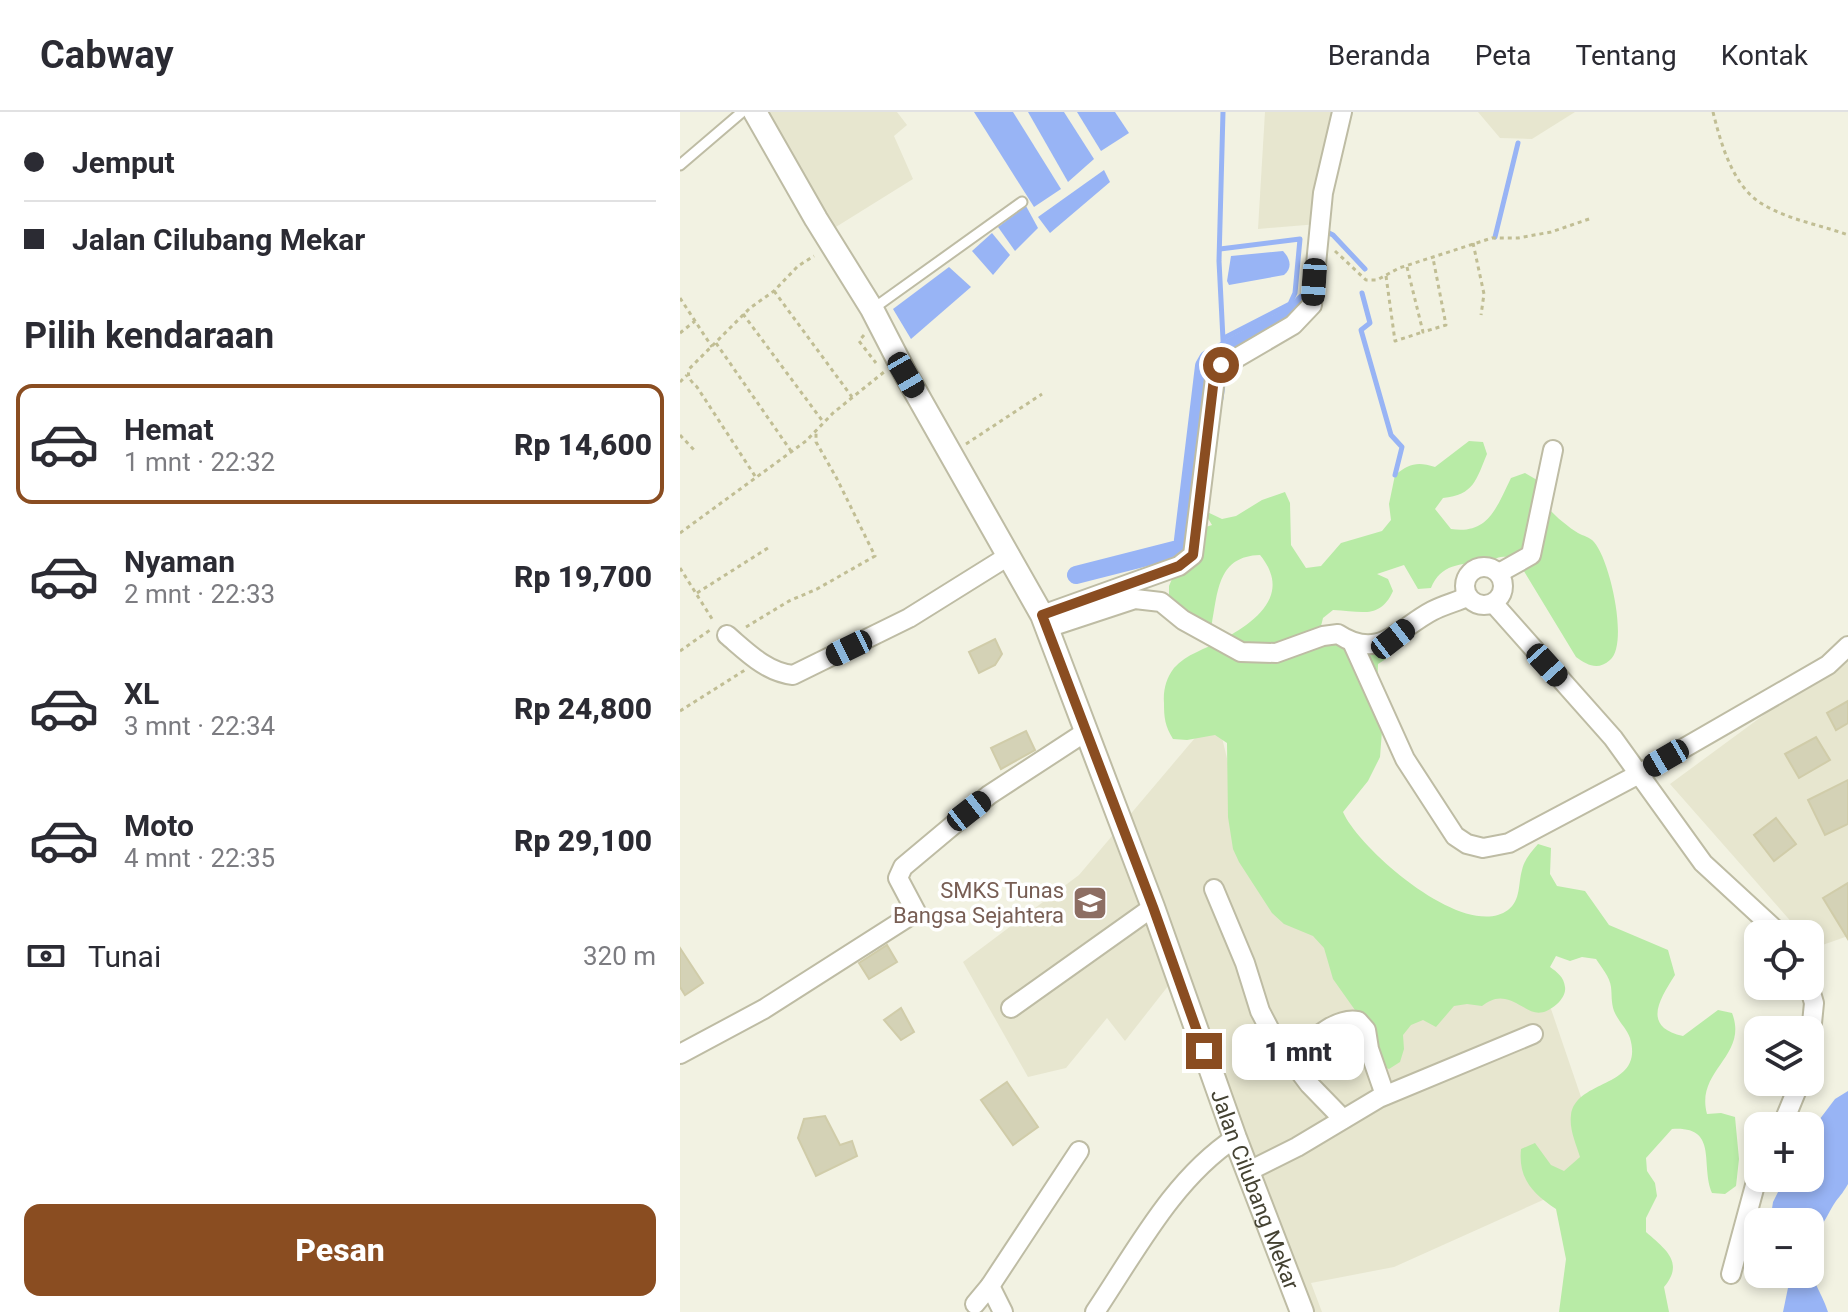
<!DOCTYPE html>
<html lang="id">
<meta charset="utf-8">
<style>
body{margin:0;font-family:Roboto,sans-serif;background:#f7f7f7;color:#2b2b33;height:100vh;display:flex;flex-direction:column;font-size:30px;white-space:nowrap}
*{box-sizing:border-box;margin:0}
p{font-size:26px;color:#7c7c81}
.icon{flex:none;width:44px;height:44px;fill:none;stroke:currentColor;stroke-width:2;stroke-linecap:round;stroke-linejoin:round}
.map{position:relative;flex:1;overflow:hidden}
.sheet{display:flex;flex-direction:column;background:#fff;width:680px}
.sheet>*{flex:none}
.guide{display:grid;align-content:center;height:176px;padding:0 24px;background:#fff}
.controls{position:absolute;left:1064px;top:808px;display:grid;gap:16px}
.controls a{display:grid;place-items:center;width:80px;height:80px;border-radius:16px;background:#fff;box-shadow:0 4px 12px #0003;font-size:40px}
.end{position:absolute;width:36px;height:36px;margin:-18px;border:10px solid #8a4d21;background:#fff;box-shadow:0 0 0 4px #fff}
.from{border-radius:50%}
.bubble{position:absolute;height:56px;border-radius:16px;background:#fff;box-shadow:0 4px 12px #0003;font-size:26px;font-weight:800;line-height:56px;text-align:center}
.car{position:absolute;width:24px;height:48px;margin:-24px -12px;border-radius:10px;box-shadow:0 0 6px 2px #0007;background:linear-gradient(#222 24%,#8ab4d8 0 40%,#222 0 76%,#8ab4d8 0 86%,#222 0)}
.guide b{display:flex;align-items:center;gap:28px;height:76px;font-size:30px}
.guide b+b{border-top:2px solid #e1e1e2}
.guide i{width:20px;height:20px;background:#2b2b33}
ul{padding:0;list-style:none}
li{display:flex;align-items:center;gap:24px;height:120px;margin:0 16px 12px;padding:0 8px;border:4px solid transparent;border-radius:16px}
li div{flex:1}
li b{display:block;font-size:30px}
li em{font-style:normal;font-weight:800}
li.active{border-color:#8a4d21}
li>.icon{width:72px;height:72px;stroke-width:1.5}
h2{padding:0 24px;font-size:36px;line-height:96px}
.pay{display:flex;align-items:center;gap:20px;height:88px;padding:0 24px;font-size:30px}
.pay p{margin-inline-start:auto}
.button{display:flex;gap:16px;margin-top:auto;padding:16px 24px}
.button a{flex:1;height:92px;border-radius:16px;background:#8a4d21;color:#fff;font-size:32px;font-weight:800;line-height:92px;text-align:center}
header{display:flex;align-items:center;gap:48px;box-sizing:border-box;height:112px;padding:0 40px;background:#fff;border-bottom:2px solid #e1e1e2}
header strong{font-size:38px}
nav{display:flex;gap:44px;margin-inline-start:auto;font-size:28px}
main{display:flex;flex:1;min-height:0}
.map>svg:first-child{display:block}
</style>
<header>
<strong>Cabway</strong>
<nav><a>Beranda</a><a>Peta</a><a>Tentang</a><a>Kontak</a></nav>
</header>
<main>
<section class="sheet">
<div class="guide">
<b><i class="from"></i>Jemput</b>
<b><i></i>Jalan Cilubang Mekar</b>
</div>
<h2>Pilih kendaraan</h2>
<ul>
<li class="active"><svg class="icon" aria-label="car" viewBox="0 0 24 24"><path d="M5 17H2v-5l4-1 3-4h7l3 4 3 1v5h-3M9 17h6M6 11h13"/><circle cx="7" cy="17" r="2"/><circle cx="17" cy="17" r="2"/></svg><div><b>Hemat</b><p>1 mnt · 22:32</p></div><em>Rp 14,600</em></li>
<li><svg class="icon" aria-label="car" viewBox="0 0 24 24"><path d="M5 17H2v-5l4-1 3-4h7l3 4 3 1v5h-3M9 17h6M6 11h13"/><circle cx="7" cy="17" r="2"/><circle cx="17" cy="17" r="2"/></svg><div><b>Nyaman</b><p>2 mnt · 22:33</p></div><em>Rp 19,700</em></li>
<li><svg class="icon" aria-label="car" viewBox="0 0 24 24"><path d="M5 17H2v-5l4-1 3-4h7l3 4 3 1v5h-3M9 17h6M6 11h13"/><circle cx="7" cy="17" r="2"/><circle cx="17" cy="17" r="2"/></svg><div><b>XL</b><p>3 mnt · 22:34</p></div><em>Rp 24,800</em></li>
<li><svg class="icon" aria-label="car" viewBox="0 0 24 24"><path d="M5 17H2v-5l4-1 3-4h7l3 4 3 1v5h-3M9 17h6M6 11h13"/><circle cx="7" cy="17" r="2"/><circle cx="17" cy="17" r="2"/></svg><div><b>Moto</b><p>4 mnt · 22:35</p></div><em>Rp 29,100</em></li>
</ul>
<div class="pay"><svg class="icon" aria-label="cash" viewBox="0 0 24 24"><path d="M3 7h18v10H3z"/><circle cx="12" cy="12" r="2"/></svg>Tunai<p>320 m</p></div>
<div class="button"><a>Pesan</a></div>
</section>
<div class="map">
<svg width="1168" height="1200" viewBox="0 0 1168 1200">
<rect width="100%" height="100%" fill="#f2f2e2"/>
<g fill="#e7e6cf">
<polygon points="62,0 217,0 227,13 214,24 233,67 135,128"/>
<polygon points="585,0 665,0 638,112 578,117"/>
<polygon points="798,0 895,0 852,27 820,26"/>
<polygon points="1168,541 1168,824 1134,836 1130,831 1130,822 1122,822 990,672"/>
<polygon points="536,601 571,745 871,897 928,1064 863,1088 714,1155 631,1171 642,1200 617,1200 492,869 445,929 427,906 386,956 348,965 283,850 399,763"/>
</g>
<path fill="#b8eba6" d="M789,329L803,330L807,342C796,368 794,383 763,386L755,397L771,417C809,423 817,394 831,366L845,361L857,368C860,375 861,385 865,392C871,401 888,415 898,421C903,424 910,425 914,430C930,448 949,532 930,548C918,559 907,553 896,545L842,456C837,451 834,447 827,445C817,443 813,450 804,450C780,452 761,452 751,476L738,477L724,453L697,462L708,467L713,479C700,508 681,499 653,498L643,506L640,518L712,531L709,545L698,552L697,579L702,619L700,645L688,669L663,700C679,737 785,830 828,798C841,788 838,772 842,758C844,748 851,740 858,732L871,736L870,762L877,774L905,779L929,813L988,838L995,863C979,888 962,915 1003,924L1038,898L1052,901C1069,944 1015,958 1027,1002L1041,1001L1055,1005L1059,1047L1056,1074L1045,1082L1032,1081C1020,1052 1039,1014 992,1017L966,1046L967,1059L975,1071L977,1084L966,1106V1120C985,1137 1005,1150 984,1175L989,1200H879L886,1147L876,1097C852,1081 838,1066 841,1037L855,1031L871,1053L884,1059L900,1045C896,1032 889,1017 891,1003C896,966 965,977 950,926C947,917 938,909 934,899C931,890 932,883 931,875C930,865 921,855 916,847L902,845L890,849L876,844L870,855C877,860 884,865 885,875C886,881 882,887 877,892C854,912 847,892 825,887C816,885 809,889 802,894L787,892L774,894L756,915L743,908L731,913L723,923L724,937L720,950L709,957L695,951L682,908L653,867L644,836L633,824L604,812L592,801L559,750L553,737L548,705L547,631L535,623L507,628L493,627C485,614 484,606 484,591C483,579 486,566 494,556C506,542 526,537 542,528C577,509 612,482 580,443C538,444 538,479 532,511L521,518L489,489V474L495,460L494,438L502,436L510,420L532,413L523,398L542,407L556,404L582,388L605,380L610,391L611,433L626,456L641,454L661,431L702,419L711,408L709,392L715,363C729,352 737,349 755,355Z"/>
<g fill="#98b4f5">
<polygon points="294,0 333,0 381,77 354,95"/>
<polygon points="348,0 384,0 414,47 388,70"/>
<polygon points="397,0 435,0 449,21 421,39"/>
<polygon points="424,58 430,70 370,121 358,105"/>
<polygon points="346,94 358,116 335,139 318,115"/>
<polygon points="312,121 330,143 313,163 292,139"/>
<path d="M603,139C610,146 613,156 604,163L549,173L547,169L551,144Z"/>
<polygon points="269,155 291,175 231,227 213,197"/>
<path d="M1168,979V1072C1164,1079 1161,1083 1156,1089C1149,1099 1146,1109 1137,1119L1141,1136C1124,1166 1139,1172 1148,1200H1103L1109,1171L1101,1162H1130V1110H1090L1093,1090L1105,1066H1130V1020L1155,987Z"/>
</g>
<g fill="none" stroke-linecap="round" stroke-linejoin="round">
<g stroke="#98b4f5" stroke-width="5">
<polyline points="543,0 539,149 544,247"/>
<polyline points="642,123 647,120 653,123 685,157"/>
<polyline points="815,125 838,31"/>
<polyline points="540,137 620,127 615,181 610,192 544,226"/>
<polyline points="682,181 690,211 681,218 711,323 722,335 715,363"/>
<polyline points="541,287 544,265"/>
</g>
<polyline stroke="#98b4f5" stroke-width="18" points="396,463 502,436 524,254 528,247 614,202 624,190"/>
</g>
<g fill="#d4d2b6" stroke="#d0cca9" stroke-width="2">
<polygon points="315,527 322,542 315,553 299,561 289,540"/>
<polygon points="1168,589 1168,611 1156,618 1147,601"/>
<polygon points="346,619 355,638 321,657 311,636"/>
<polygon points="1136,625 1150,648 1119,666 1105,642"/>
<polygon points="1168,668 1168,712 1145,723 1128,688"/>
<polygon points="1096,706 1116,732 1094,749 1074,723"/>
<polygon points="1168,771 1168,827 1143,786"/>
<polygon points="207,833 217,850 189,867 179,851"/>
<polygon points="0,836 23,871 5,883 0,875"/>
<polygon points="221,896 234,920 221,928 204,908"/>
<polygon points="327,970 358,1015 333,1033 301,988"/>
<polygon points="145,1004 160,1033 172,1029 177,1044 136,1064 118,1026 124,1007"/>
</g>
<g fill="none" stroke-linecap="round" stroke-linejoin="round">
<g stroke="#bebca4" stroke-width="13">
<g id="service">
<polyline points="0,53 62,0"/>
<polyline points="194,196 342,90"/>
</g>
</g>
<g stroke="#bebca4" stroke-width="22">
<g id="minor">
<circle cx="804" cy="474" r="19"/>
<polyline points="819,461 851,443 873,338"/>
<polyline points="814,492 933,626 1023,751 1100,822"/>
<polyline points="362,503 499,454 513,443 536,258 613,213 632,193 643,81 662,0"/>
<path d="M367,516L455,487L481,490L503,508L561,540L596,541L643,524L658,522C699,549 718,517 752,499C763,493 776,490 787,485"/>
<path d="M47,523C67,540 86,560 113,563L229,506L330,443"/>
<polyline points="673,532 725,647 775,724 787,732 803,736 829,731 959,662 1148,553 1168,534"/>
<polyline points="534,777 565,851 580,899 593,924 629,972 663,1007"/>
<polyline points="1129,874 1134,891 1130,931"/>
<polyline points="331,896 473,795"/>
<polyline points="0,942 84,897 236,800 218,766 223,755 309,683 407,619"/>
<path d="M609,948C626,934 654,904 678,909L686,918L689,937L705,983"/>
<polyline points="1102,1014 1120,970"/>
<polyline points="569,1059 617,1035 699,986 853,922"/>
<polyline points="1051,1162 1078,1062"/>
<polyline points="310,1174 323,1200"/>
<polyline points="295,1192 310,1174 399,1039"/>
<path d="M415,1200C456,1139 493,1067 555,1026"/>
</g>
</g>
<g stroke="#bebca4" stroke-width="26">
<g id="tertiary">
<path id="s1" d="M75,0L136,107L192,197L226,263L362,503L473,795L555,1026L622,1200"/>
</g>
</g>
<g stroke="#c1be94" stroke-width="3" stroke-dasharray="4 4" stroke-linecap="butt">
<path d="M1033,0C1041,32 1053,76 1084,93C1109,108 1141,113 1168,123"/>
<polyline points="793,131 804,182 801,203"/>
<polyline points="655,139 686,168 697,168 719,156 812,126 838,126 871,120 912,106"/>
<polyline points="727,155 743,220 766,213 753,146"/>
<polyline points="706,164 715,229 743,220"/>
<polyline points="94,179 172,285"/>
<polyline points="0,186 32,235"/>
<polyline points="63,202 144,311"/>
<polyline points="0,221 15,209"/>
<polyline points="184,223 179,229 196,251"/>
<polyline points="36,231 111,339"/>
<polyline points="0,270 7,263"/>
<polyline points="0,323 15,339"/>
<polyline points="286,332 362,282"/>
<path d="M75,364L17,275C11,269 7,266 9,257L70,196L94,179L118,154L134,144"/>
<polyline points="0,421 126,329 153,301 204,260"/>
<polyline points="0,456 34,510"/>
<polyline points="17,481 91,434"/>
<polyline points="66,515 109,489 137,477 195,444 156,365 136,330 136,319"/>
<polyline points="0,539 30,518"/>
<polyline points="0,599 65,558"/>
</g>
<use href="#service" stroke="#fff" stroke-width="9"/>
<use href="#minor" stroke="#fff" stroke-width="18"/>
<use href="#tertiary" stroke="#fff" stroke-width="22"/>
</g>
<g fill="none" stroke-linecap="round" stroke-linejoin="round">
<polyline stroke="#8a4d21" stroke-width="10" points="524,939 473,795 362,503 499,454 513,443 534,266 541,253"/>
</g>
<defs>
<g id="school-square" transform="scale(1.8)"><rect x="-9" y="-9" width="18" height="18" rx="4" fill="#8d6e63" stroke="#fff"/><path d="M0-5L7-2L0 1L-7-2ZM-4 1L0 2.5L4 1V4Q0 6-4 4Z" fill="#fff"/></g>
</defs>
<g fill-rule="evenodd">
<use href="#school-square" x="410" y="791"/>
</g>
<g text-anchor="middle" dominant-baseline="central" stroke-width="7" stroke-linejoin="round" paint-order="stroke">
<g font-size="22" fill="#785e54" stroke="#fff" text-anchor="end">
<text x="384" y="778">SMKS Tunas<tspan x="384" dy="25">Bangsa Sejahtera</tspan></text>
</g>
<g font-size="22" fill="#444232" stroke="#fff">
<text stroke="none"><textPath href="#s1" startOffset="1192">Jalan Cilubang Mekar</textPath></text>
</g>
</g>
</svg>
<div class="controls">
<a><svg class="icon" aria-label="locate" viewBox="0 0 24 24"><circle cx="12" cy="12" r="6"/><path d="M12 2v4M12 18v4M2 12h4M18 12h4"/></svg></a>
<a><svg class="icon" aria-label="layers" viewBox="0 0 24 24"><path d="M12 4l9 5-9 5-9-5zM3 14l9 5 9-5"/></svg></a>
<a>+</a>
<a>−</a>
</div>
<i class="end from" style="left:541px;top:253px"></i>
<i class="end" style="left:524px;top:939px"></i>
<div class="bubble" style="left:552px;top:912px;width:132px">1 mnt</div>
<i class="car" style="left:634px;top:170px;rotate:184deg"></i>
<i class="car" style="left:226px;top:263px;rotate:150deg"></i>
<i class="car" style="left:713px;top:527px;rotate:52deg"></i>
<i class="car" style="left:169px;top:536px;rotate:244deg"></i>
<i class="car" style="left:867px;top:553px;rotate:138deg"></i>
<i class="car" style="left:986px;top:646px;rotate:240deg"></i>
<i class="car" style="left:289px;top:699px;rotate:52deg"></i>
</div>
</main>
